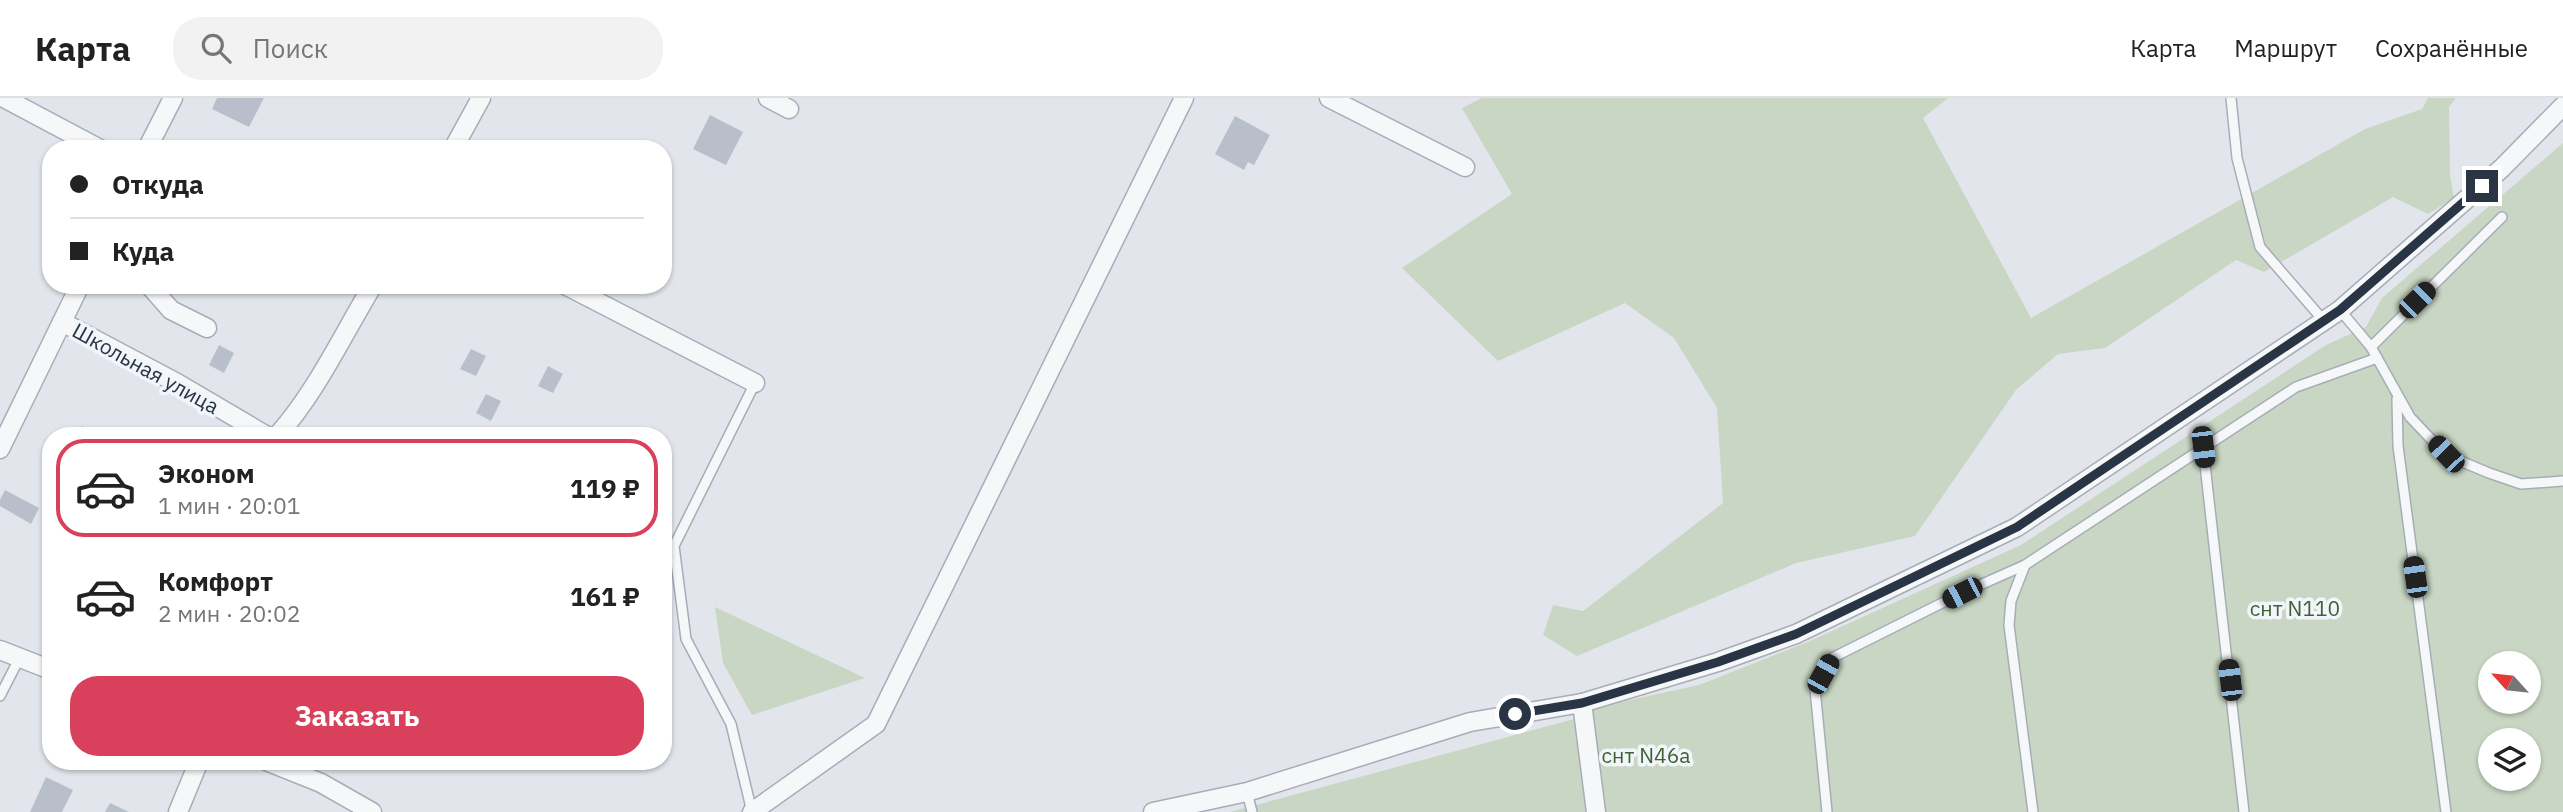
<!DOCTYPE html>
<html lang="ru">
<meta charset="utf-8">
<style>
body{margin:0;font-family:"IBM Plex Sans",sans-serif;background:#f2f2f2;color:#222;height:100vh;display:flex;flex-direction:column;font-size:26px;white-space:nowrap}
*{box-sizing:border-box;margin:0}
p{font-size:23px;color:#767676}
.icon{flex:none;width:38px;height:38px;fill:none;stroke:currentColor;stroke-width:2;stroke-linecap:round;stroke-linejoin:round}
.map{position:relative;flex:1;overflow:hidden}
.details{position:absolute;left:42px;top:329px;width:630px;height:343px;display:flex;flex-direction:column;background:#fff;border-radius:28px;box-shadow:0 2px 5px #0004}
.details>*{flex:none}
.guide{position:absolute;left:42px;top:42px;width:630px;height:154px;border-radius:28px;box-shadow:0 2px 5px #0004;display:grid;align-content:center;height:154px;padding:0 28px;background:#fff}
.needle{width:46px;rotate:297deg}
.fabs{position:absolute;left:2478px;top:553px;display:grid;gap:14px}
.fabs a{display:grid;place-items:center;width:63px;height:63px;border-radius:50%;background:#fff;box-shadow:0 2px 5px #0004;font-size:35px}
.end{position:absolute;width:32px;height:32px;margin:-16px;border:9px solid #293445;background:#fff;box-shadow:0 0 0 4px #fff}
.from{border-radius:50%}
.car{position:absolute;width:21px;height:42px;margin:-21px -10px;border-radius:9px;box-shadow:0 0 5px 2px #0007;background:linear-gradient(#222 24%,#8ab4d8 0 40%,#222 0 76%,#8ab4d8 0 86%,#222 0)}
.guide b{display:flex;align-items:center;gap:24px;height:66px;font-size:26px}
.guide b+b{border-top:2px solid #e0e0e0}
.guide i{width:18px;height:18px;background:#222}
ul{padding:12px 0 0;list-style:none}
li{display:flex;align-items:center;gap:21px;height:98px;margin:0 14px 10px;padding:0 14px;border:4px solid transparent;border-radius:28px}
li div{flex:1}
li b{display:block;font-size:26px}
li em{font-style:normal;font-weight:700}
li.current{border-color:#d8405b}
li>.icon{width:63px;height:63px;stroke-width:1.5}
.primary-button{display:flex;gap:14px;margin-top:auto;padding:14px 28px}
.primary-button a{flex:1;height:80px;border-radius:28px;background:#d8405b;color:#fff;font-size:28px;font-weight:700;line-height:80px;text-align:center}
header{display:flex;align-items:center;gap:42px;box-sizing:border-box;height:98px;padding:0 35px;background:#fff;border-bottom:2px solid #e0e0e0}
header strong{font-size:33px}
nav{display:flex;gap:38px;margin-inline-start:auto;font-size:24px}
.search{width:490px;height:63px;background:#f2f2f2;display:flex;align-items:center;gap:18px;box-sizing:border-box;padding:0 24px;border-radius:28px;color:#767676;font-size:26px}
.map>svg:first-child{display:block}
</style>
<header>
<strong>Карта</strong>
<div class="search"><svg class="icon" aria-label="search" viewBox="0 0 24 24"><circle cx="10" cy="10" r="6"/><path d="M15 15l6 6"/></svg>Поиск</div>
<nav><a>Карта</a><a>Маршрут</a><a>Сохранённые</a></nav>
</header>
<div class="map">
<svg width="2563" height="714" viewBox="0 0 2563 714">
<rect width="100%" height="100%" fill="#e2e6ec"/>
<g fill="#c8d6c3" fill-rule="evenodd">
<polygon points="1482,0 1948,0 1923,20 2031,220 2365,31 2422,11 2428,0 2456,0 2449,9 2450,77 2454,100 2428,116 2393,99 2264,174 2236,162 2105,250 2058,256 2016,292 1915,438 1796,465 1577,558 1543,537 1553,507 1583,513 1723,405 1717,310 1674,240 1625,205 1498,263 1402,170 1512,96 1462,10"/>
<path d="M2563,45V714H1230L1578,620L1602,608L1699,587L1810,543L2021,447L2326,247L2366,229L2382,200ZM2490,565H2529V604H2490ZM2490,642H2529V681H2490Z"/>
<polygon points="715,509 865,580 752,617 723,565"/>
</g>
<g fill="#b9bfca">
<polygon points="217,0 264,0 249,29 212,11"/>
<polygon points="710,17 743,34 726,67 693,51"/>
<polygon points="1235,18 1270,37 1254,67 1248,64 1244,72 1215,56"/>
<polygon points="219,247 234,255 224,275 209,267"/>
<polygon points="471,251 486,258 476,278 460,271"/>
<polygon points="548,268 563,276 553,295 538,288"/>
<polygon points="486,296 501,303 491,323 476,315"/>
<polygon points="82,328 97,335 96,338 77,338"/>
<polygon points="5,392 39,410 31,426 0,408 0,402"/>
<polygon points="46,679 73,692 62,714 30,714"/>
<polygon points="110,705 129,714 105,714"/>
</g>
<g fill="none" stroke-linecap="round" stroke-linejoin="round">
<g stroke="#a7adb7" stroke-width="12">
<g id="service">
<polyline points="2231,0 2237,60 2260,149 2324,223"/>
<polyline points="2340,212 2371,249 2502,119"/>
<polyline points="2371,249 2410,319 2446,357 2489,375 2521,386 2563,383"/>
<polyline points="2397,301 2398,348 2446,714"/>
<polyline points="2203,349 2244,714"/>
<polyline points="2025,467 2011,503 2009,527 2033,714"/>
<polyline points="0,598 20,559"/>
<polyline points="1247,694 1252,714"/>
<polyline points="752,714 731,626 686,541 674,448 755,285"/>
<polyline points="1827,714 1815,591 1832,560 1962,495 2025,467 2296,289 2377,260"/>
</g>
</g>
<g stroke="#a7adb7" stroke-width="21">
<g id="minor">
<polyline points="4,0 100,51"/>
<polyline points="768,0 789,11"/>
<polyline points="1329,0 1465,69"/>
<polyline points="147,51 173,0"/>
<polyline points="453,51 481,0"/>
<polyline points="149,187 171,212 207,230"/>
<polyline points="565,187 755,285"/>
<polyline points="62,224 177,285 267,338"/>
<path d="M277,338C317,293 342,238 373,187"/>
<polyline points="0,351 80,187"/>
<polyline points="0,552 51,572"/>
<polyline points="1582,605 1596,714"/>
<polyline points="266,663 321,685 372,714"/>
<polyline points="178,714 199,663"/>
<polyline points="752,714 876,626 1184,0"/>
<polyline points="1153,714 1247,694 1470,624 1582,605 1718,564 1796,536 2017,429 2340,212 2502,70 2563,8"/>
</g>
</g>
<use href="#service" stroke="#f6f7f9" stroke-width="9"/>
<use href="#minor" stroke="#f6f7f9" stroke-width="18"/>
</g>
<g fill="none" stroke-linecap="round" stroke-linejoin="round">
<polyline stroke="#293445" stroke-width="9" points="1515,616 1582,605 1718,564 1796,536 2017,429 2340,212 2482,88"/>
</g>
<g text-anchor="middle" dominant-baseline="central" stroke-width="7" stroke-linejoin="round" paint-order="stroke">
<g font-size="21" fill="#293445" stroke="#f2f5f9">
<text transform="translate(146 270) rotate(29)">Школьная улица</text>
</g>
<g font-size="21" fill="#3f6235" stroke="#f2f5f9">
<text x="2295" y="510">снт N110</text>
<text x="1646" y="657">снт N46а</text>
</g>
</g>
</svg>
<div class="fabs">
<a><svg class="needle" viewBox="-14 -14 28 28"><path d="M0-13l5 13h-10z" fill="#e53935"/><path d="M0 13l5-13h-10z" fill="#767676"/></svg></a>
<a><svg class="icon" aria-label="layers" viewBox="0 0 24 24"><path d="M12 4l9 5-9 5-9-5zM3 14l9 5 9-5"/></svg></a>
</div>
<i class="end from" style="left:1515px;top:616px"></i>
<i class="end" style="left:2482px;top:88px"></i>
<i class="car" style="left:2417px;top:202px;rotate:45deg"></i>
<i class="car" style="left:2203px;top:349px;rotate:173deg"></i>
<i class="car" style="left:2446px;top:356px;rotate:316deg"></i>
<i class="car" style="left:2415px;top:479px;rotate:352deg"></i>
<i class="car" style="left:1962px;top:495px;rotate:243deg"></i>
<i class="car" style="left:1823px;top:576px;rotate:29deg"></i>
<i class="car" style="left:2230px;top:582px;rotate:353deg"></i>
<div class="guide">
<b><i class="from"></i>Откуда</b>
<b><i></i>Куда</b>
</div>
<section class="details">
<ul>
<li class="current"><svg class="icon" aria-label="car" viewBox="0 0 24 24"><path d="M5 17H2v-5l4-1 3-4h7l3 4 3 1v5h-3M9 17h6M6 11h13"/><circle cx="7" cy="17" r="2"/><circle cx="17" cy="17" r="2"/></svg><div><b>Эконом</b><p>1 мин · 20:01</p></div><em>119 ₽</em></li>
<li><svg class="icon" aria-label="car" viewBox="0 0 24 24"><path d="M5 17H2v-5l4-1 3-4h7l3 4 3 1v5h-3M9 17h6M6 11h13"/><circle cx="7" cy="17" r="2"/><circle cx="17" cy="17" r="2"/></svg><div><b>Комфорт</b><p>2 мин · 20:02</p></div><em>161 ₽</em></li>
</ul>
<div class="primary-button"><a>Заказать</a></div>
</section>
</div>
